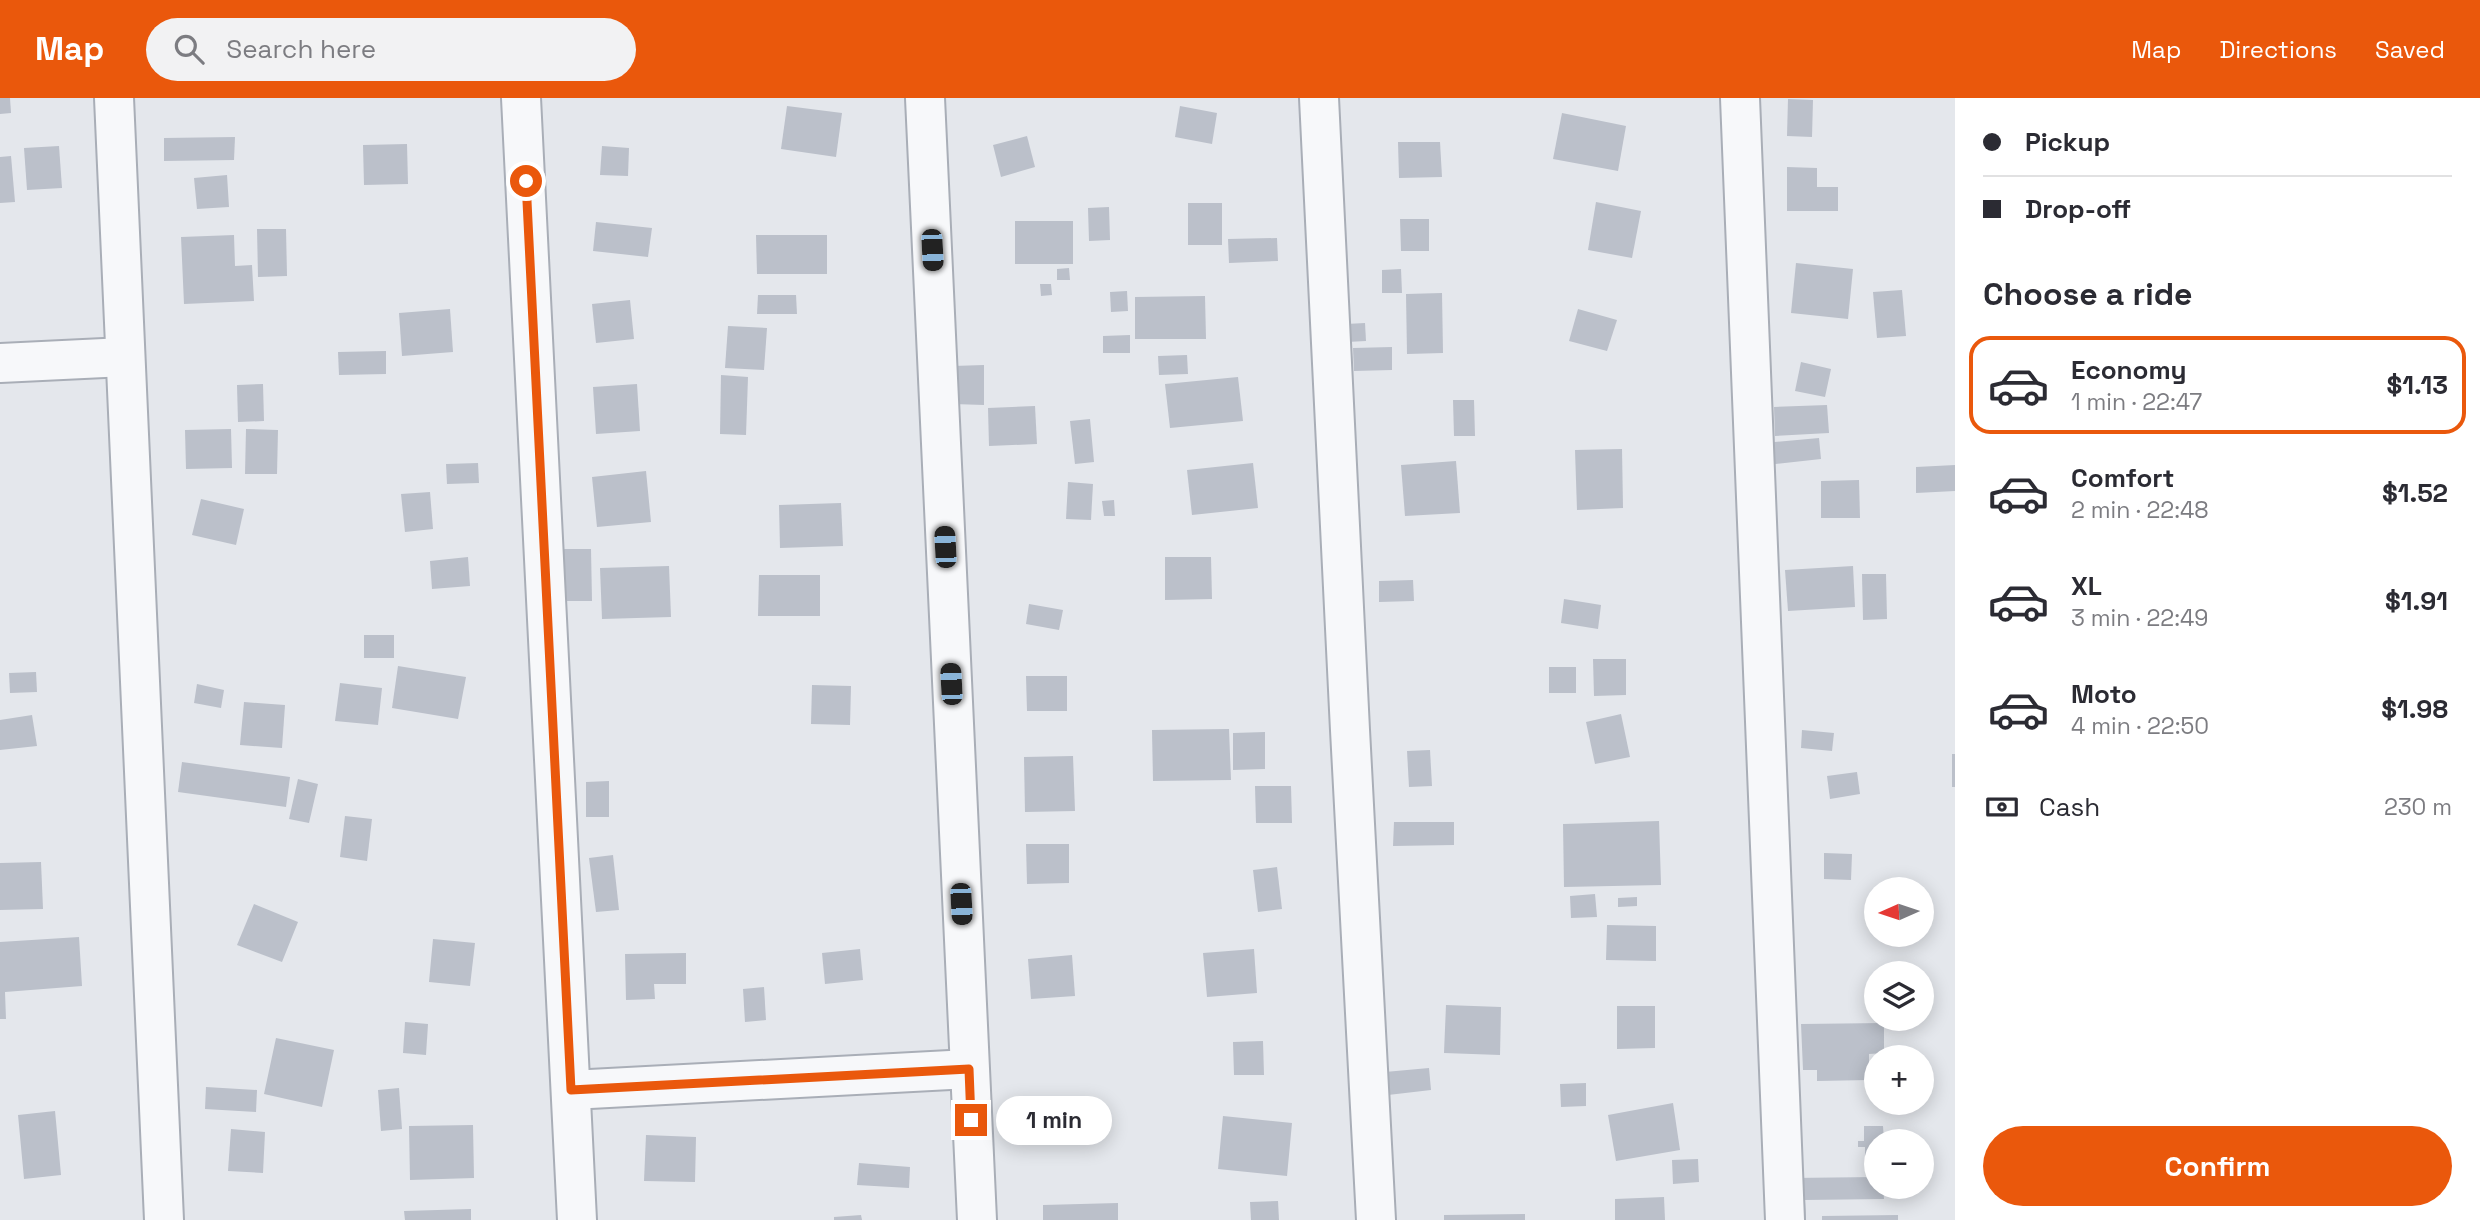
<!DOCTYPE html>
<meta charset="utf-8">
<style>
body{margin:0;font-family:"Space Grotesk",sans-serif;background:#f2f2f3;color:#2b2b33;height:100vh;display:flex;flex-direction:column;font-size:26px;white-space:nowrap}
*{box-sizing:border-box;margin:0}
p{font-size:23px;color:#7c7c81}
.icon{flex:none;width:38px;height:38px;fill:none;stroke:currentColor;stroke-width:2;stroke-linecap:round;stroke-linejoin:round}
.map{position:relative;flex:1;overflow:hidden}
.drawer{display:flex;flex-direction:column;background:#fff;width:525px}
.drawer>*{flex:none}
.hud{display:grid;align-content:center;height:154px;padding:0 28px;background:#fff}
.needle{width:46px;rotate:267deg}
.controls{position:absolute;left:1864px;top:779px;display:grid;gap:14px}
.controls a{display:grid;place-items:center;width:70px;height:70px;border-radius:50%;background:#fff;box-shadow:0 4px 18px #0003;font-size:35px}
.end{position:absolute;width:32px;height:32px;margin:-16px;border:9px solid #ea580c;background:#fff;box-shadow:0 0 0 4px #fff}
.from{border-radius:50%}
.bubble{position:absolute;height:49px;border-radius:24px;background:#fff;box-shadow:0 4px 18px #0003;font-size:23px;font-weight:800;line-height:49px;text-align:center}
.car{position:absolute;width:21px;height:42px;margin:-21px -10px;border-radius:9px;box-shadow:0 0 5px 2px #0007;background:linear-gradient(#222 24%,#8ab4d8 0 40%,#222 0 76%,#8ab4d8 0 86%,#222 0)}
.hud b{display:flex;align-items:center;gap:24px;height:66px;font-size:26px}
.hud b+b{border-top:2px solid #e1e1e2}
.hud i{width:18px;height:18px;background:#2b2b33}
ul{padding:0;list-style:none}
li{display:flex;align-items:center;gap:21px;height:98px;margin:0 14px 10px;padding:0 14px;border:4px solid transparent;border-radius:21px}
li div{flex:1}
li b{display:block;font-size:26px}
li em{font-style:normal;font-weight:800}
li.active{border-color:#ea580c}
li>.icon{width:63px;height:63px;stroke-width:1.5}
h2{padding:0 28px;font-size:32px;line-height:84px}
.pay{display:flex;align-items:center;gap:18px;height:77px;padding:0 28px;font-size:26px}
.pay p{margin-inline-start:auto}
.button{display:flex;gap:14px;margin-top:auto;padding:14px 28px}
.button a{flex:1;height:80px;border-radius:42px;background:#ea580c;color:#fff;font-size:28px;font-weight:800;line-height:80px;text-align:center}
header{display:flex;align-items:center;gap:42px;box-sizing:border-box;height:98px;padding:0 35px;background:#ea580c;color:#fff}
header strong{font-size:33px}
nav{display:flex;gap:38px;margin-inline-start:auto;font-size:24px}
.search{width:490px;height:63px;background:#f2f2f3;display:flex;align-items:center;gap:18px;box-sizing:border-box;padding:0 24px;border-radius:38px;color:#7c7c81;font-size:26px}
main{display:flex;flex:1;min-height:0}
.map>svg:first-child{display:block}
</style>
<header>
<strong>Map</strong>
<div class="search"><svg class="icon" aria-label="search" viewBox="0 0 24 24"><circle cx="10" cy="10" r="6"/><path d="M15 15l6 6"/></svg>Search here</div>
<nav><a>Map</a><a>Directions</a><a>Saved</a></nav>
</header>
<main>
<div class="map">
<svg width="1955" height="1122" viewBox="0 0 1955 1122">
<rect width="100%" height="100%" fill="#e4e7ec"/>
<g fill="#bbc0ca">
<polygon points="0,0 10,0 11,15 0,16"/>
<polygon points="1788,1 1813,2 1812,39 1787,38"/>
<polygon points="787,8 842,15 836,59 781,51"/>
<polygon points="1180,8 1217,15 1212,46 1175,39"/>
<polygon points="1562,15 1626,28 1618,73 1553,61"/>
<polygon points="1027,38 1035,69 1001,79 993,47"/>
<polygon points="235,39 234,62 164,63 164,40"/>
<polygon points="1398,44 1440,44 1442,79 1399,80"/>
<polygon points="407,46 408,86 364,87 363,47"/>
<polygon points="59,48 62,90 27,92 24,50"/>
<polygon points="602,48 629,50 628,78 600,77"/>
<polygon points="11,58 15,104 0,105 0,59"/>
<polygon points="1787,69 1817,70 1817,89 1838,89 1838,113 1787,113"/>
<polygon points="227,77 229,109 197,111 194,80"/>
<polygon points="1596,104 1641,113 1632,160 1588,152"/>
<rect x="1188" y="105" width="34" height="42"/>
<polygon points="1109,109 1110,142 1089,143 1088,110"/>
<polygon points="1400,121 1429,121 1429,153 1401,153"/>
<rect x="1015" y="123" width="58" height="43"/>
<polygon points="596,124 652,130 648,159 593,153"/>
<polygon points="257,131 286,131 287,178 258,179"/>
<polygon points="234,137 235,168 252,167 254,203 184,206 181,139"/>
<polygon points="756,137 827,137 827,176 757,176"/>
<polygon points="1277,140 1278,163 1229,165 1228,141"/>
<polygon points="1796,165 1853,171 1848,221 1791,215"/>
<polygon points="1069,170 1070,182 1057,182 1057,171"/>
<polygon points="1401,171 1402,195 1382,195 1382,172"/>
<polygon points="1040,186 1051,186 1052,197 1041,198"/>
<polygon points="1902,192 1906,238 1877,240 1873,194"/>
<polygon points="1127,193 1128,213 1111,214 1110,194"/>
<polygon points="1442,195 1443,255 1407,256 1406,196"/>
<polygon points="758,197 796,197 797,216 757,216"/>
<polygon points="1205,198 1206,241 1135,241 1135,199"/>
<polygon points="630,202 634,241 596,245 592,206"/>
<polygon points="450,211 453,254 402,258 399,215"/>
<polygon points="1578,211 1617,222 1607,253 1569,243"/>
<polygon points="1365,225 1366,243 1347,244 1346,226"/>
<polygon points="728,228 767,230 764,272 725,270"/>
<polygon points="1130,237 1130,255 1103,255 1103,238"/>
<polygon points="1392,249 1392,272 1354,273 1353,250"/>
<polygon points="386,253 386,276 339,277 338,254"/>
<polygon points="1187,257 1188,276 1159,277 1158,258"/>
<polygon points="1801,264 1831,271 1825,299 1795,293"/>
<polygon points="984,267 984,307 953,306 953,268"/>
<polygon points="721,277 748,279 746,337 720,336"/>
<polygon points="1238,279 1243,323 1170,330 1165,286"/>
<polygon points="263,286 264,323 238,324 237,287"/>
<polygon points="637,286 640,333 596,336 593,289"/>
<polygon points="1453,302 1474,302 1475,338 1454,338"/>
<polygon points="1827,307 1829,335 1775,338 1774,309"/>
<polygon points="1035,308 1037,346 989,348 988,310"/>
<polygon points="1090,321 1094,364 1075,366 1070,323"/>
<polygon points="231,331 232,370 186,371 185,332"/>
<polygon points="246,331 278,332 277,376 245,376"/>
<polygon points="1819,340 1821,361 1766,367 1764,345"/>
<polygon points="1622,351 1623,410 1577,412 1575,352"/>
<polygon points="1456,363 1460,415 1405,418 1401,367"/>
<polygon points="478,365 479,385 447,386 446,366"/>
<polygon points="1253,365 1258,410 1192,417 1187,372"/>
<polygon points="1955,367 1955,393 1916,395 1916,369"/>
<polygon points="646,373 651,424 597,429 592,379"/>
<polygon points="1859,382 1860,420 1821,420 1821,383"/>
<polygon points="1068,384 1093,386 1091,422 1066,421"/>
<polygon points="430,394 433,431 405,434 401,396"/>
<polygon points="201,401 244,411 236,447 192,437"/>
<polygon points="1114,402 1115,418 1104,418 1102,403"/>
<polygon points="841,405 843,448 780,450 779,407"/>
<polygon points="558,451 591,451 592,503 559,503"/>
<polygon points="468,459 470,488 432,491 430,463"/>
<polygon points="1165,459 1211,459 1212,501 1165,502"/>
<polygon points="669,468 671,519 602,521 600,470"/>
<polygon points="1853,468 1855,509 1788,513 1785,472"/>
<polygon points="1862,476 1886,476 1887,521 1863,522"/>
<polygon points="759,477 820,477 820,518 758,518"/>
<polygon points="1413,482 1414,503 1379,504 1379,483"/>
<polygon points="1564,501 1601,507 1598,531 1561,525"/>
<polygon points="1029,506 1063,512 1059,532 1026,526"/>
<rect x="364" y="537" width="30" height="23"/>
<polygon points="1593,561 1626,561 1626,597 1594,598"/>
<polygon points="398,568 466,579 458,621 392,610"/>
<rect x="1549" y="569" width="27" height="26"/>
<polygon points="36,574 37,594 10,595 9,575"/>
<polygon points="1026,578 1067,578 1067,613 1027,613"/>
<polygon points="340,585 382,590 378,627 335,623"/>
<polygon points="197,586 224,592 221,610 194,605"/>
<polygon points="812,587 851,588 850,627 811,626"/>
<polygon points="244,604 285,607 282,650 240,647"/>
<polygon points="1621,616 1630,659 1595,666 1586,624"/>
<polygon points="32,617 37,648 0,652 0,622"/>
<polygon points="1229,631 1231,682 1153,683 1152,632"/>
<polygon points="1802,632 1834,635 1832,653 1801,650"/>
<polygon points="1265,634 1265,671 1233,672 1233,635"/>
<polygon points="1430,652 1432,688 1409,689 1407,653"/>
<rect x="1952" y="656" width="3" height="33"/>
<polygon points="1073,658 1075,713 1025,714 1024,659"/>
<polygon points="182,664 290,679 286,709 178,694"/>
<polygon points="1857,674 1860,696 1830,701 1827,678"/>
<polygon points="298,681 318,686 309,725 289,721"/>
<polygon points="609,683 609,719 586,719 586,684"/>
<polygon points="1255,688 1291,688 1292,725 1256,725"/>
<polygon points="345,718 372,721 367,763 340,759"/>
<polygon points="1659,723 1661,787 1564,789 1563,726"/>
<polygon points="1394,724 1454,724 1454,747 1393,748"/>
<polygon points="1026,746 1069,746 1069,785 1027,786"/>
<polygon points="1824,755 1852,756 1851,782 1824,781"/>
<polygon points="613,757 619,812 596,814 589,760"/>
<polygon points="41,764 43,811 0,812 0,765"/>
<polygon points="1277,769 1282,811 1258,814 1253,772"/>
<polygon points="1595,796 1597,819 1571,820 1570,798"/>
<polygon points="1637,799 1637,808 1618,809 1618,800"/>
<polygon points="254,806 298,824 282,864 237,847"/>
<polygon points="1607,827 1656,828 1656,863 1606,862"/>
<polygon points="79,839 82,888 5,894 6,921 0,921 0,844"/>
<polygon points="433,841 475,845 470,888 429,884"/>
<polygon points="860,851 863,882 825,886 822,855"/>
<polygon points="1254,851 1257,895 1207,899 1203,855"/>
<polygon points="686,855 686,886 654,886 655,901 626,902 625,856"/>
<polygon points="1072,857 1075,898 1031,901 1028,861"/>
<polygon points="764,889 766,922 745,924 743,891"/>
<polygon points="1446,907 1501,909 1500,957 1444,955"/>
<polygon points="1617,908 1655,908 1655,950 1617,951"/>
<polygon points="405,924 428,926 426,957 403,955"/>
<polygon points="1884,925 1884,955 1869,956 1869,982 1817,983 1817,972 1803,972 1801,926"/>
<polygon points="276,940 334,952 322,1009 264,996"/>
<polygon points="1263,943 1264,977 1234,977 1233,944"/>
<polygon points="1429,970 1431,992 1388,997 1385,974"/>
<polygon points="1586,985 1586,1008 1561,1009 1560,986"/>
<polygon points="206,989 257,992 256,1014 205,1011"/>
<polygon points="399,990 402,1031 381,1033 378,992"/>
<polygon points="1673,1005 1680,1052 1616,1063 1608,1017"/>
<polygon points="55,1013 61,1077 24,1081 18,1017"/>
<polygon points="1223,1018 1292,1025 1287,1078 1218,1071"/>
<polygon points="473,1027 474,1080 410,1082 409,1028"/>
<polygon points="1864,1028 1883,1028 1884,1043 1876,1043 1876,1062 1865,1062 1865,1049 1858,1049 1858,1043 1864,1043"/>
<polygon points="231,1031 265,1034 263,1075 228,1073"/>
<polygon points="646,1037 696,1039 695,1084 644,1083"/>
<polygon points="1698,1061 1699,1084 1673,1086 1672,1062"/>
<polygon points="859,1065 910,1069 909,1090 857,1087"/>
<polygon points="1876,1079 1876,1088 1883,1088 1884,1101 1805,1102 1806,1122 1791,1122 1791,1080"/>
<polygon points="1664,1099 1665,1122 1615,1122 1615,1101"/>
<polygon points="1278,1103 1279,1122 1251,1122 1250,1104"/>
<polygon points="1118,1105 1118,1122 1043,1122 1043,1107"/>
<polygon points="471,1111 471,1122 405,1122 404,1113"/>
<polygon points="1525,1116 1525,1122 1444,1122 1444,1117"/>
<polygon points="861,1117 862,1122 834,1122 834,1119"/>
<polygon points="1898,1117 1898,1122 1822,1122 1822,1118"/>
</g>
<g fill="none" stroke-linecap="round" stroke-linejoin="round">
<g stroke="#a9aeb7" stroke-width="42">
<g id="minor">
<polyline points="114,0 164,1122"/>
<polyline points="521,0 577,1122"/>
<polyline points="925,0 977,1122"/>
<polyline points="1319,0 1350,632 1376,1122"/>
<polyline points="1740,0 1785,1122"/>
<polyline points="0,265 125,259"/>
<polyline points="571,992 969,971"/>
</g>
</g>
<use href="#minor" stroke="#f7f8fa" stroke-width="38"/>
</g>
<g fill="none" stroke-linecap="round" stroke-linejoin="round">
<polyline stroke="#ea580c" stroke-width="9" points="526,83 571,992 969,971 971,1022"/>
</g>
</svg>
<div class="controls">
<a><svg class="needle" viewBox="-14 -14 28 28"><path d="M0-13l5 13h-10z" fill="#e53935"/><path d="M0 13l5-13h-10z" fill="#7c7c81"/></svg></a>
<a><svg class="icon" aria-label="layers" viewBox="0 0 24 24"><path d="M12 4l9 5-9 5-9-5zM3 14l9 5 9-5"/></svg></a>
<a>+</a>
<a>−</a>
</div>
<i class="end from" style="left:526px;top:83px"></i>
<i class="end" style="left:971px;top:1022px"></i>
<div class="bubble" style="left:996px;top:998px;width:116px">1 min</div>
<i class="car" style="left:932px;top:152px;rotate:177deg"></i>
<i class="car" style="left:945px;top:449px;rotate:357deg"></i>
<i class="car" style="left:951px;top:586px;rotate:357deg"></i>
<i class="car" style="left:961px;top:806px;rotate:177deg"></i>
</div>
<section class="drawer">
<div class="hud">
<b><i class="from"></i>Pickup</b>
<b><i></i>Drop-off</b>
</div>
<h2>Choose a ride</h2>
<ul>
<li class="active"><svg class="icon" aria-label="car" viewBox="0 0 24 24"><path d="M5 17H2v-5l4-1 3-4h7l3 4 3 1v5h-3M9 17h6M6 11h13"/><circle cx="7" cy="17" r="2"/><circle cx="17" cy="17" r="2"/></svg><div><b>Economy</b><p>1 min · 22:47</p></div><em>$1.13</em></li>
<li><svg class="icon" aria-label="car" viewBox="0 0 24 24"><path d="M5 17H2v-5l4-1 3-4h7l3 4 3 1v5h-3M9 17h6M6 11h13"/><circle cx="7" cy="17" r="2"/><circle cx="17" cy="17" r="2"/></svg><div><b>Comfort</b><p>2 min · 22:48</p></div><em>$1.52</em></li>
<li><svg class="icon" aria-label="car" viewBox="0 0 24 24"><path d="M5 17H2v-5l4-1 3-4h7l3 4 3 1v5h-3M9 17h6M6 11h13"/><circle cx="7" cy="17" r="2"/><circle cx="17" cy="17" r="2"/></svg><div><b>XL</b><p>3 min · 22:49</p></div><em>$1.91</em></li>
<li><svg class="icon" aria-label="car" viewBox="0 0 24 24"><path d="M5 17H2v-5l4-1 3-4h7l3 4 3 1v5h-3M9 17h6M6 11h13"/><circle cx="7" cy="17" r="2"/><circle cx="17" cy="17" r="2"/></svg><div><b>Moto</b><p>4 min · 22:50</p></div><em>$1.98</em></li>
</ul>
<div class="pay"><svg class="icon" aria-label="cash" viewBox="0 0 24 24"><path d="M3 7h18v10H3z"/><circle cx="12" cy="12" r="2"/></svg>Cash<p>230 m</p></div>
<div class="button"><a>Confirm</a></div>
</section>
</main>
